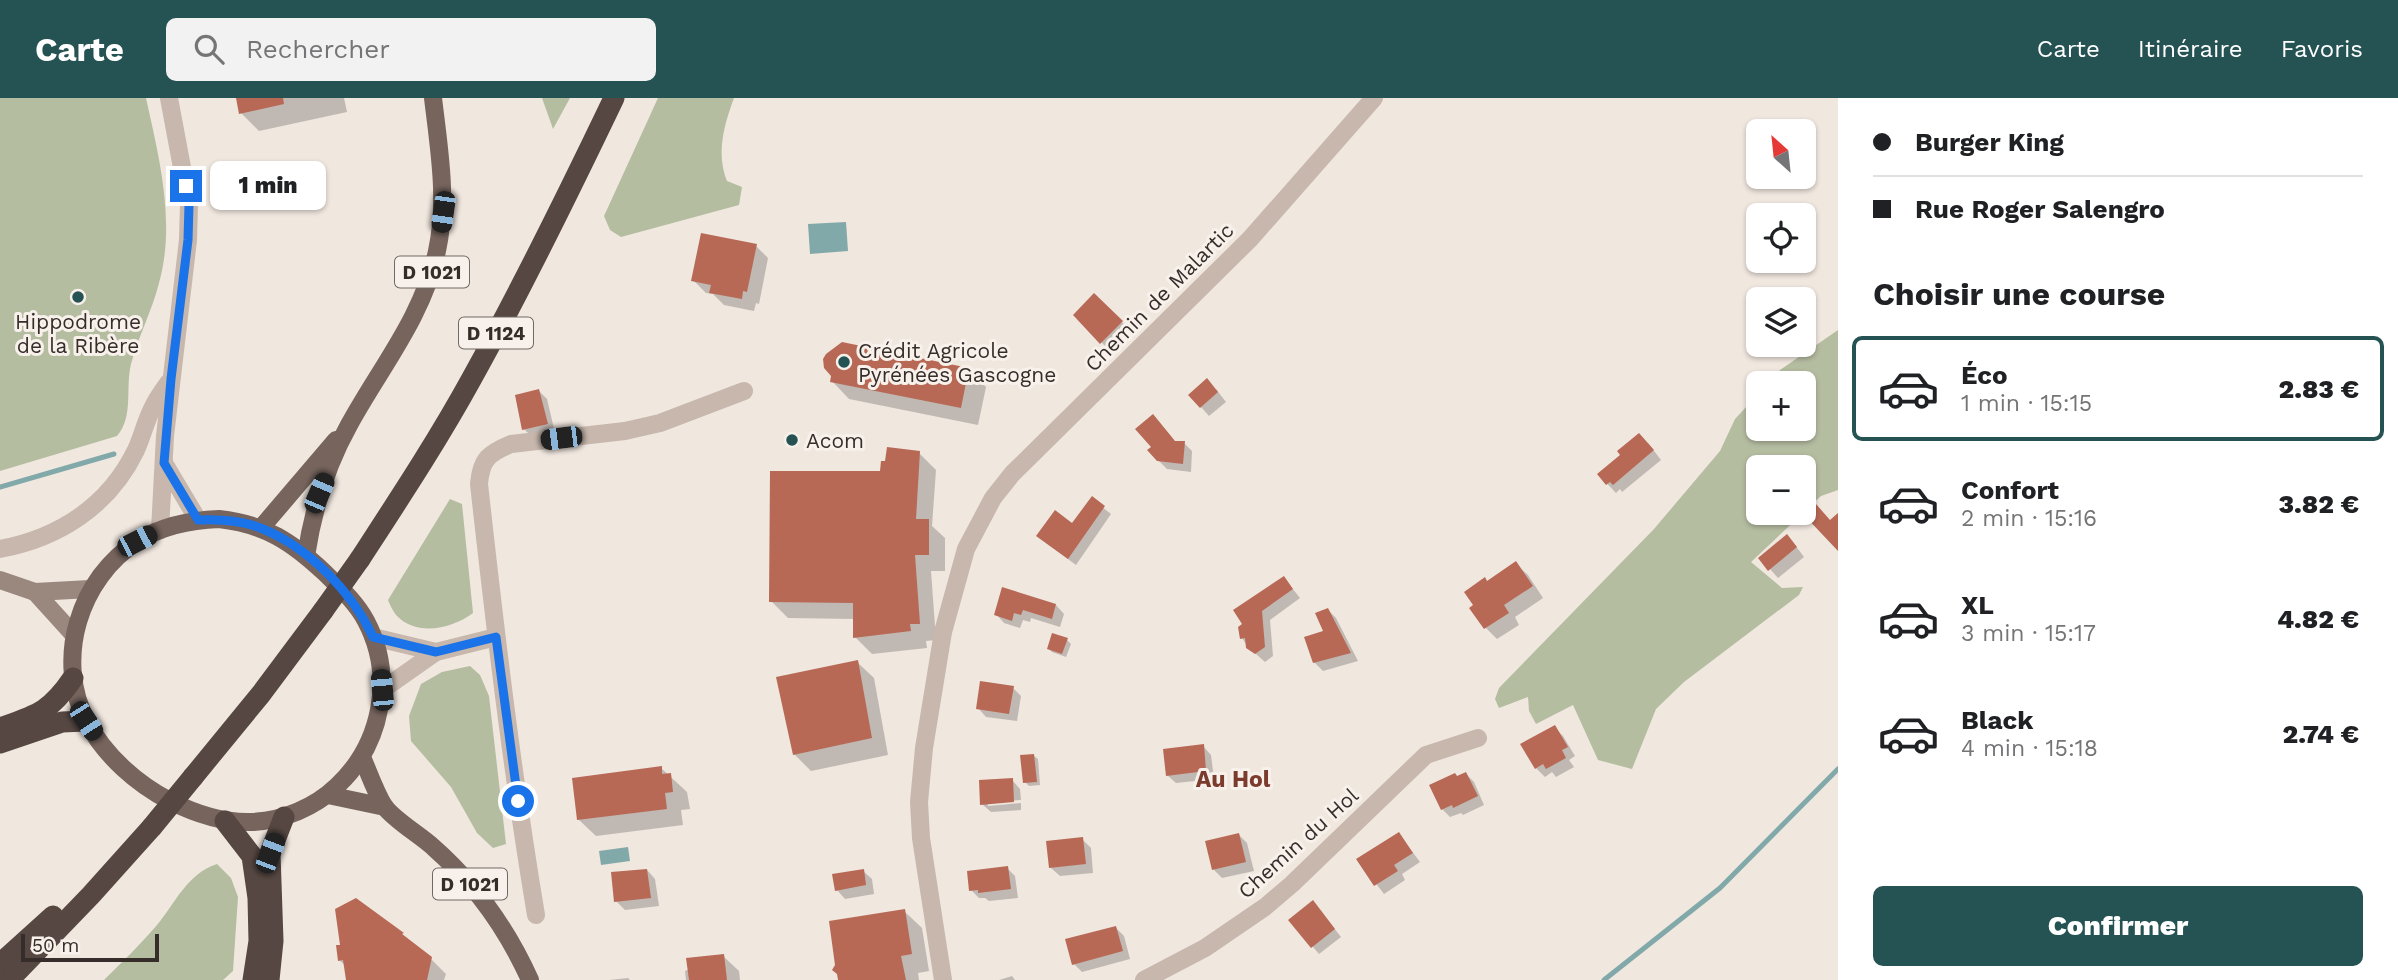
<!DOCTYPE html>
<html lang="fr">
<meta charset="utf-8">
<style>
body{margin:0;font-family:"Work Sans",sans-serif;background:#f2f2f2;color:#202124;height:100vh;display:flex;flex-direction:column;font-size:26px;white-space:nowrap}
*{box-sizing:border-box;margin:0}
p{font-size:23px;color:#757577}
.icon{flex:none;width:38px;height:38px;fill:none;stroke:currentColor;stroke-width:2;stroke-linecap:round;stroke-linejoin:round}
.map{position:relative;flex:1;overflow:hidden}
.details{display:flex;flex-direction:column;background:#fff;width:560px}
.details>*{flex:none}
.hud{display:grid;align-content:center;height:154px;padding:0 35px;background:#fff}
.needle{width:46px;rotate:333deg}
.buttons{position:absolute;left:1746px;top:21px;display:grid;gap:14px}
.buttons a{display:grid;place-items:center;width:70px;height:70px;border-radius:10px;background:#fff;box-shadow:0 2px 5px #0004;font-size:35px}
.scale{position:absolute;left:21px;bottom:18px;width:138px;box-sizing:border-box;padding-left:7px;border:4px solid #362d2a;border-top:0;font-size:19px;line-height:24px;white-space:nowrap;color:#362d2a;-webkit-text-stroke:5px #f8f1eb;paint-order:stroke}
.end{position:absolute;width:32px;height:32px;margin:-16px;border:9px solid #1a73e8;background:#fff;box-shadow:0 0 0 4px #fff}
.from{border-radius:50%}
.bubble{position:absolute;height:49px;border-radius:10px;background:#fff;box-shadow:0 2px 5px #0004;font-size:23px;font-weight:800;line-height:49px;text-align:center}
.car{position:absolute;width:21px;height:42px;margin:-21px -10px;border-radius:9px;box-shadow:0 0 5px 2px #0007;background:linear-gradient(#222 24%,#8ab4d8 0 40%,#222 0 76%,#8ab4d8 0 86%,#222 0)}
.hud b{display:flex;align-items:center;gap:24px;height:66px;font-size:26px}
.hud b+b{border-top:2px solid #e0e0e0}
.hud i{width:18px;height:18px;background:#202124}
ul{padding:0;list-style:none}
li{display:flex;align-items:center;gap:21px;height:105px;margin:0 14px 10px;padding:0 21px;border:4px solid transparent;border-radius:10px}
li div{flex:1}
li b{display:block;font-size:26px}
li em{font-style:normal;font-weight:800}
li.active{border-color:#255252}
li>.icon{width:63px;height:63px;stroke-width:1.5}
h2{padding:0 35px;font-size:32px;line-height:84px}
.action{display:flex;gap:14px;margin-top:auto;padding:14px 35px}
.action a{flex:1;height:80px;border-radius:10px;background:#255252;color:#fff;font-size:28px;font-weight:800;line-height:80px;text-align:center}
header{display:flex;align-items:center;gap:42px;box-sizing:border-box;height:98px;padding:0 35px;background:#255252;color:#fff}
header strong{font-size:33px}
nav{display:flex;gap:38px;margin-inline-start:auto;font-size:24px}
.search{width:490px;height:63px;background:#f2f2f2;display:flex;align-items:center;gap:18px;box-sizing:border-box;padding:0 24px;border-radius:10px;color:#757577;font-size:26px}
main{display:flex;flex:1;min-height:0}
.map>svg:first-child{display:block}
</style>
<header>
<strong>Carte</strong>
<div class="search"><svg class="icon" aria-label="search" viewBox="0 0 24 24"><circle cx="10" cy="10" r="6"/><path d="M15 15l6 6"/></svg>Rechercher</div>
<nav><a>Carte</a><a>Itinéraire</a><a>Favoris</a></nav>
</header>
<main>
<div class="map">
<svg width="1838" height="882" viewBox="0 0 1838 882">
<rect width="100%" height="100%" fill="#f0e7df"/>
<g fill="#b5bda1">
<path d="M0,0H146C159,59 176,125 159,185C152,213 138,239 131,266C125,291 134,318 117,338L0,373Z"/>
<polygon points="542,0 570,0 553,31"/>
<path d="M658,0H734C724,27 716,55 727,83L742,89L739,107L621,139L610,132L604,118Z"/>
<polygon points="1838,232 1838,392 1821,398 1804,414 1804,369 1759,369 1759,415 1803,415 1751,464 1782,490 1803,489 1799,497 1684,584 1656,611 1632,671 1598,662 1573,607 1536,626 1529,613 1528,599 1499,610 1495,601 1499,590 1654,431 1720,353 1735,321 1759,295 1759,331 1804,331 1804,285 1768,285 1780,272"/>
<path d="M450,401L462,406L473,515C452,531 416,539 396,517C393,513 390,507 388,502Z"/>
<polygon points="470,568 480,577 489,598 506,746 493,750 477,735 451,689 411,643 409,618 421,586 442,574"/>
<path d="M217,766L231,780L238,799L233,873L223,882H104C122,864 141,846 157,827C176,804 187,776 217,766Z"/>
</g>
<g fill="#82a9a9">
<polygon points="846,124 848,153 810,156 808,126"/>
<polygon points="628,749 630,763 601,767 599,753"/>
</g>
<g fill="#0003">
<polygon points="238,0 344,0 347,14 259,33 241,15"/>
<polygon points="756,148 768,160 759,206 756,205 754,213 724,207 713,196 706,195 693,182"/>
<polygon points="1094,197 1129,231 1109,252 1075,217"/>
<polygon points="968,271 986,289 978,327 849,301 832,283"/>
<polygon points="1216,291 1226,304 1209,318 1201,309"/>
<polygon points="539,293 547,301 555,335 533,340 524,331"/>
<polygon points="1176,344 1184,345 1192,353 1191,374 1167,371 1158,362"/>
<polygon points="1648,345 1661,362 1622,394 1620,391 1616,395 1599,377"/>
<polygon points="919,355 936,372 932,428 945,440 945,473 931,473 936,542 926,543 927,550 872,556 855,539 855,521 788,520 771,503 881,375 887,365"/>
<polygon points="1092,401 1111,416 1076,467 1046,445 1073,427"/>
<polygon points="1795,447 1804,459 1778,480 1770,471"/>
<polygon points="1516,466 1528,477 1543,500 1515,519 1519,527 1497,541 1486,530 1472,510 1487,484"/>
<polygon points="1284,480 1300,500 1270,522 1273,558 1265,564 1248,549 1242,540"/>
<polygon points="1004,491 1056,507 1064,516 1060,529 1031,520 1030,524 1023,522 1020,530 1004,525 996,516"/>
<polygon points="1328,512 1336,520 1358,563 1323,573 1314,564 1326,534"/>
<polygon points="1067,542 1071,546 1066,559 1052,554 1049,551"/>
<polygon points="857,564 874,580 888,657 811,673 794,656"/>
<polygon points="1013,590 1021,598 1017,623 986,619 978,610"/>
<polygon points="1554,629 1563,638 1575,658 1569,662 1574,669 1556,679 1552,674 1545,679 1536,670"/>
<polygon points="1203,648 1211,657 1214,681 1176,685 1167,677"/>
<polygon points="1034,658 1038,661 1040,687 1029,688 1025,684"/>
<polygon points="661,670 687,694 690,711 681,712 683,727 596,738 578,721"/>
<polygon points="1466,676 1474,684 1484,707 1463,717 1461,715 1450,719 1442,711 1458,679"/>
<polygon points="1012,682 1020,691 1021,702 988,704 988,708 1021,705 1021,712 991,714 982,706"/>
<polygon points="1399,736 1420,764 1402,776 1405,782 1384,796 1358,762"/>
<polygon points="1239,737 1247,745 1254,773 1222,780 1214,772"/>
<polygon points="1082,741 1091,750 1093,775 1060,778 1051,770"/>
<polygon points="1007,770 1015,778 1018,800 989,803 985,800 979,800 971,792"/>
<polygon points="647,772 655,781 659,808 625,812 616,803"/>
<polygon points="863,773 872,781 874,796 845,801 837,792"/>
<polygon points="356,802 402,836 431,861 446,876 444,882 347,882 346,868 339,862"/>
<polygon points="1320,812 1341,839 1319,856 1290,822"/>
<polygon points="904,813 922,830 929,873 918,875 919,882 842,882"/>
<polygon points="1116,830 1124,838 1130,861 1082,874 1074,866"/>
<polygon points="723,858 739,873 740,882 686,882 685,873"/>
<polygon points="1012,878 1015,882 999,882"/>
<polygon points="628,880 630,882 609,882"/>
</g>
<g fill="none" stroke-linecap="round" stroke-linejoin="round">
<g stroke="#82a9a9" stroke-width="5">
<polyline points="0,389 114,356"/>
<polyline points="1604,882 1720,790 1838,671"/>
</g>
</g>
<g fill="#b76956">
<polygon points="236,0 283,0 284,6 239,16"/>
<polygon points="701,135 757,146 747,194 743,193 742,201 709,195 711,187 691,183"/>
<polygon points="1094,195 1123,223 1100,246 1073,217"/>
<polygon points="842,244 969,270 961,310 830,284 831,278 824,270 823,261 826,256"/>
<polygon points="1207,280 1218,294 1200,310 1188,297"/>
<polygon points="539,291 548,326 522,332 515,297"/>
<polygon points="1153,316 1175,343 1185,343 1183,366 1157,363 1147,352 1151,349 1135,331"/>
<polygon points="1639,335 1654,352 1613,387 1610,384 1606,387 1597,376 1620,357 1617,353"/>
<polygon points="887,349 920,353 916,421 929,421 929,457 915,457 920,526 910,526 911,533 853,540 853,505 769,504 770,373 880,373 881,363 885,363"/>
<polygon points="1092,398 1105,408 1068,461 1036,438 1055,412 1072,425"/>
<polygon points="1816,406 1830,422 1838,415 1838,453 1804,417"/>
<polygon points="1787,436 1797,449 1768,473 1758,460"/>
<polygon points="1516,463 1533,488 1504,507 1509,515 1484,531 1469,510 1473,507 1464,494 1485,479 1487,483"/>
<polygon points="1284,478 1293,491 1262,513 1265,549 1255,556 1246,550 1245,540 1240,541 1238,529 1242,526 1233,512"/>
<polygon points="1002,489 1056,506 1052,521 1023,512 1021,517 1014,515 1012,523 994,517"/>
<polygon points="1328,510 1351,555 1313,565 1304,539 1323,533 1315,515"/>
<polygon points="1052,535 1068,540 1062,556 1047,551"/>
<polygon points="858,562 872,640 793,657 776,579"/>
<polygon points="980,583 1014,588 1009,616 976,611"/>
<polygon points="1555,627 1568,649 1562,652 1566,660 1546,671 1543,666 1535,671 1520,646"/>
<polygon points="1204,646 1206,673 1166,678 1163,651"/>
<polygon points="1034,656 1037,684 1023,685 1020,657"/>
<polygon points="662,668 662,676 671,675 673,694 665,695 667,711 577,722 572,680"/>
<polygon points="1466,674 1478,698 1453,710 1452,707 1441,712 1429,687 1455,675 1457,678"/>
<polygon points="1013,680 1014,704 980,707 979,682"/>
<polygon points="1399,734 1413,755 1394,767 1398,773 1374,788 1356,761"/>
<polygon points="1239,735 1246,764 1212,772 1205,743"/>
<polygon points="1083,739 1086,766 1049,770 1046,743"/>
<polygon points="1008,768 1011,791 978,795 978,792 969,793 967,773"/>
<polygon points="647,771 651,800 614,804 611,774"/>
<polygon points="864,771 866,787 835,793 832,776"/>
<polygon points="356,800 404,835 402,836 432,859 427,882 346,882 343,862 338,863 336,847 340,847 335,811"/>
<polygon points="1313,802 1335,831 1311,850 1288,822"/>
<polygon points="905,811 912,856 901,858 906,882 838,882 837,876 832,872 835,867 829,823"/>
<polygon points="1116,828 1123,853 1072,867 1065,841"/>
<polygon points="724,856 727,882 689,882 686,860"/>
</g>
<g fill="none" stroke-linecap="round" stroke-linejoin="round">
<g stroke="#c7b7ac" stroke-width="18">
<polyline points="164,365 198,422"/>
<polyline points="160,432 165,338 188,142 189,107 169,0"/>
<path d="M0,451C59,440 109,408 136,352C143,337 146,321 154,307C158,299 164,291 169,284"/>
<polyline points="373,539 436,554"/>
<polyline points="382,592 436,554 496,539"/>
<path d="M536,817C512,674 495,530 479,386C481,361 489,355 511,346L625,333L660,325L744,293"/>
<polyline points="943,882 921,740 919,704 924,650 943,534 966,451 993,400 1012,376 1250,141 1374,0"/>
<polyline points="1144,882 1205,850 1265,809 1292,786 1426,657 1478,640"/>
</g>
<g stroke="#9a877e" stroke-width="18">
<polyline points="0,482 35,494 90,491"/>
<polyline points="35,494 74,537"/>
</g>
<g stroke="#76645d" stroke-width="18">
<path d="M219,421C265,426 292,444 325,475C340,490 356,504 366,523C395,578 382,646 337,688C315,709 283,723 251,724C222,725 196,716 170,703C137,686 105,658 87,624C54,562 79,480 138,443C162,428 191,422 219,421Z"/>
<polyline points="261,430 336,342"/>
<path d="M306,458C313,412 326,368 349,327C380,270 423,219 437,153C448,102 439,51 433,0"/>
<path d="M362,659C369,675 375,693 384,708C394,722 420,737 433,749C475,786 507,831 530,882"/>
<polyline points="328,697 385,709"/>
</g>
<g stroke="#564742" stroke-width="21">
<path d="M360,461C399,401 438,342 472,280C523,188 569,94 614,0"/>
<path d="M0,630C37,617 50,614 73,580"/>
<polyline points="0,645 62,624 86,623"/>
<polyline points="193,679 261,596 323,513"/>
<polyline points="225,723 252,758 258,800 259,843 253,882"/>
<polyline points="0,866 53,818"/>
<polyline points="9,882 91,797 152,729"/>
<polyline points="269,882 273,843 270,755 284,719"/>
</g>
<g stroke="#564742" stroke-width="21">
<polyline points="323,513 360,461"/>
<polyline points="152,729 193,679"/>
</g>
</g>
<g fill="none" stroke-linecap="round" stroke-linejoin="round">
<path stroke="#1a73e8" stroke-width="9" d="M186,88L189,107L188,142L171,281L164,365L198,422C220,421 242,422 263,431C309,450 352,494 373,539L436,554L496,539L518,703"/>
</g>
<g fill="#255252" stroke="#f8f1eb" stroke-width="2.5">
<circle cx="78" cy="199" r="7"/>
<circle cx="844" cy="264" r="7"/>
<circle cx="792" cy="342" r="7"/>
</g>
<g text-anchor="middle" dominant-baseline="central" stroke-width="6" stroke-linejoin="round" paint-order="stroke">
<g fill="#f8f1eb" stroke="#706864" stroke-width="2">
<rect x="395" y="158.5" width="74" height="31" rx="5"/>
<rect x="459" y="219.5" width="74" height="31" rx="5"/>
<rect x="433" y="770.5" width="74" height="31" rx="5"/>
</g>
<g font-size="19" font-weight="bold" fill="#362d2a">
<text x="432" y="174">D 1021</text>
<text x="496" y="235">D 1124</text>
<text x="470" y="786">D 1021</text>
</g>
<g font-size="21" fill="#362d2a" stroke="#f8f1eb">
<text transform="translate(1159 199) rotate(-45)">Chemin de Malartic</text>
<text transform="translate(1298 745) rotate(-42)">Chemin du Hol</text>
</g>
<g font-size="21" fill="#362d2a" stroke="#f8f1eb" text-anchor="start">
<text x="78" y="223" text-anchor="middle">Hippodrome<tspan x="78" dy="24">de la Ribère</tspan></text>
<text x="858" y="252">Crédit Agricole<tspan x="858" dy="24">Pyrénées Gascogne</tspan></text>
<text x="806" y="342">Acom</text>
</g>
<g font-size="23" font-weight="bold" fill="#7b3c2d" stroke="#f8f1eb">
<text x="1233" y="681">Au Hol</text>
</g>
</g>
</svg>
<div class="buttons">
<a><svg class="needle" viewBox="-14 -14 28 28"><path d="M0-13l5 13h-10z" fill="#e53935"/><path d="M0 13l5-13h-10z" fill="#757577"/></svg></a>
<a><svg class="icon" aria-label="locate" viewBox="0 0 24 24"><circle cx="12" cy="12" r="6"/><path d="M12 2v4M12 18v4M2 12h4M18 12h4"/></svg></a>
<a><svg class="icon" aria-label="layers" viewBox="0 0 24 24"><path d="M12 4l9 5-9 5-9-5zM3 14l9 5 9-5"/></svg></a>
<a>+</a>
<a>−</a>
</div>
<div class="scale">50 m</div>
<i class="end from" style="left:518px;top:703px"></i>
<i class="end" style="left:186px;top:88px"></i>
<div class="bubble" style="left:210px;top:63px;width:116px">1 min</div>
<i class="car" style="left:443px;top:114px;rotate:188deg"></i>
<i class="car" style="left:561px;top:340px;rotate:263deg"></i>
<i class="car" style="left:319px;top:395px;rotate:23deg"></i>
<i class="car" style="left:137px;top:443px;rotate:63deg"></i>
<i class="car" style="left:382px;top:592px;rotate:355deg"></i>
<i class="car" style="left:86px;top:623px;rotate:147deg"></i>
<i class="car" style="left:270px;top:755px;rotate:21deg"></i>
</div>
<section class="details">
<div class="hud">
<b><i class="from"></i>Burger King</b>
<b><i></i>Rue Roger Salengro</b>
</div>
<h2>Choisir une course</h2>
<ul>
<li class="active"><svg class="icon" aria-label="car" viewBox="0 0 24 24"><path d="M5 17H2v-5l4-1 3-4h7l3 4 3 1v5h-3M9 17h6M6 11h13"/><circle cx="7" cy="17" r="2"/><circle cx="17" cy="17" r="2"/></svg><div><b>Éco</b><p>1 min · 15:15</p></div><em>2.83 €</em></li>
<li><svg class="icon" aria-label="car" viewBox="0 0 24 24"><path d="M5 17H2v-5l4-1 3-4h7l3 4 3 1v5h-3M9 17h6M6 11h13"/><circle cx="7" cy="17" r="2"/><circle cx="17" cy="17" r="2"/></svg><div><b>Confort</b><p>2 min · 15:16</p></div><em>3.82 €</em></li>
<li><svg class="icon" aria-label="car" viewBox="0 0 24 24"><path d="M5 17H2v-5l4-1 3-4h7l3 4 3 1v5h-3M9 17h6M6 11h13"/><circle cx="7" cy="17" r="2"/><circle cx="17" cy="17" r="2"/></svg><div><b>XL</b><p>3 min · 15:17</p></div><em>4.82 €</em></li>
<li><svg class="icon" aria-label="car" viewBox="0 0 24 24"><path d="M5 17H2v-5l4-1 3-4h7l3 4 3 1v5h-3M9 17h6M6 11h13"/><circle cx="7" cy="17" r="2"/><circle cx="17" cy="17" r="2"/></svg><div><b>Black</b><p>4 min · 15:18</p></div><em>2.74 €</em></li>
</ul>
<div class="action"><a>Confirmer</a></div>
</section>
</main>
